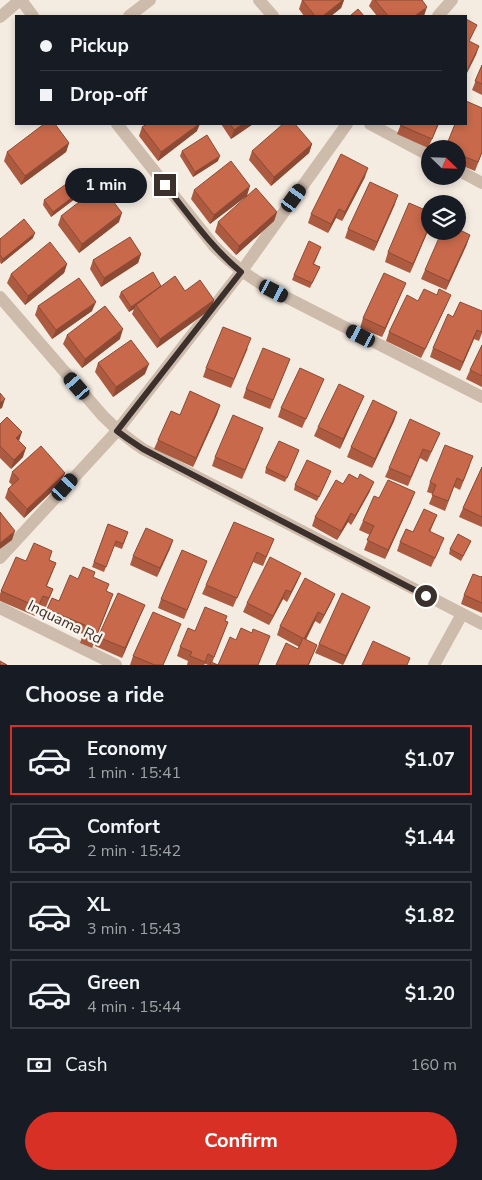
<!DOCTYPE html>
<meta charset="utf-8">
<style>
body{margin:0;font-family:"Nunito Sans",sans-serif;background:#20242c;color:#f1f3f6;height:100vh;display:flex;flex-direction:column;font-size:19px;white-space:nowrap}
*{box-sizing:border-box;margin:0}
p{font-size:16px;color:#9ea1a6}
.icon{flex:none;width:28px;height:28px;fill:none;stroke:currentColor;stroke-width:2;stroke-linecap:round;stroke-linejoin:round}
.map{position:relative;height:665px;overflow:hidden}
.side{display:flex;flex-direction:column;background:#171b24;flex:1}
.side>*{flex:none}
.hud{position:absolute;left:15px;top:15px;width:452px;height:110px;border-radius:0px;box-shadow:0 2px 8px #0003;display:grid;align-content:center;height:110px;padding:0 25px;background:#171b24}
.needle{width:32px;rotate:113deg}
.tools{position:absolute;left:421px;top:140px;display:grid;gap:10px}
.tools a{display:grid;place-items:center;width:45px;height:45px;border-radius:50%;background:#171b24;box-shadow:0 2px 8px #0003;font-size:25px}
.end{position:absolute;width:22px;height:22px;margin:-11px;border:6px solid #3b302b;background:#fff;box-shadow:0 0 0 2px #fff}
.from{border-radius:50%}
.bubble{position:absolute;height:35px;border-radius:18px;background:#171b24;box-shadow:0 2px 8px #0003;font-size:16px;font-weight:700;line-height:35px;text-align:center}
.car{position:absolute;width:15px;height:30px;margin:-15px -8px;border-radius:6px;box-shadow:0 0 4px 1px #0007;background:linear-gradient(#222 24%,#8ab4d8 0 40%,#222 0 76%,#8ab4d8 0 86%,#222 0)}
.hud b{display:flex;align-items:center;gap:18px;height:48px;font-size:19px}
.hud b+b{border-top:1px solid #363941}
.hud i{width:12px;height:12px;background:#f1f3f6}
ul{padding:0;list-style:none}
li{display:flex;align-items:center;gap:15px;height:70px;margin:0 10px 8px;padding:0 15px;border:2px solid #363941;border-radius:0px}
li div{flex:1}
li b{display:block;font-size:19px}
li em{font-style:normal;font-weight:700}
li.selected{border-color:#d93025}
li>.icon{width:45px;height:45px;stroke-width:1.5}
h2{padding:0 25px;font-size:22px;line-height:60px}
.pay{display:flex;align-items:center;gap:12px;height:55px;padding:0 25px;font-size:19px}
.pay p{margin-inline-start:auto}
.primary-button{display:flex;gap:10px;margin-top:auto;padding:10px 25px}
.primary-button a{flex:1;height:58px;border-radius:30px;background:#d93025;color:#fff;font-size:20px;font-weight:700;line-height:58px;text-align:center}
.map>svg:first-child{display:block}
</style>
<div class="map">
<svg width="482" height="665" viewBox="0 0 482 665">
<rect width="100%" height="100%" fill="#f4ebe1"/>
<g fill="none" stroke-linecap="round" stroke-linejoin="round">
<g stroke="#cdbbac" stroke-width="12">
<polyline points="21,0 33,16"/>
<polyline points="259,0 273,16"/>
<polyline points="129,16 150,0"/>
<polyline points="438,16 452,0"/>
<path d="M117,124L214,246C233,266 251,279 274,291L482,397"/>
<polyline points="370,124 430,156"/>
<polyline points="458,170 482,183"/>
<path d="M0,297L103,416C116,429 128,439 143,449L482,624"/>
<polyline points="0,558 117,431 241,272 347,124"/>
<polyline points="0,608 116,665"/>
<polyline points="434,665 462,614"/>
</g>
<polyline stroke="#cdbbac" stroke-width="12" points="0,17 20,0"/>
</g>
<g fill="#ac5a40">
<polygon points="302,0 344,0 341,8 331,16 304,16 299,9"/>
<polygon points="372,0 422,0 423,16 377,16 369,6"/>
<polygon points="482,65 482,95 472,90"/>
<polygon points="221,124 253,124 231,139"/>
<polygon points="401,124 439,124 428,148 397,134"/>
<polygon points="142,127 197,131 158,161 139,136"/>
<polygon points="69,143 66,152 21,185 4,161 7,152"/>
<polygon points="312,144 309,153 271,186 249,160 252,151"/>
<polygon points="458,149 482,153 475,171 458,164"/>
<polygon points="182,151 218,161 193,177 180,156"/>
<polygon points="365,177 342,221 336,218 328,233 308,223 311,214"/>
<polygon points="250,186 210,224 191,199 194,190"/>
<polygon points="80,195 51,217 43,205 44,200"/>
<polygon points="395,204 374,251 345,238 348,229"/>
<polygon points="277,212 274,221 236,255 215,232 218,222"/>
<polygon points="61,216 119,222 79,253 58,225"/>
<polygon points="430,226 410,273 385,262 388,252"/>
<polygon points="33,238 1,264 0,262 0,239"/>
<polygon points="467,244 446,290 421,279 425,270"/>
<polygon points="319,252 314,264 320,267 310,288 292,280 294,275"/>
<polygon points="141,254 138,263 101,287 90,269 93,260"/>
<polygon points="67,264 64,273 25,305 7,283 11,274"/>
<polygon points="161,286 185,291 214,300 211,309 157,348 132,314 134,309 129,312 119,297 121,292"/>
<polygon points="402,292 382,337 360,328 363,318"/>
<polygon points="418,301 447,304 421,358 386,341 389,332"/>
<polygon points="38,306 92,311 52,339 35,315"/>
<polygon points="482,311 482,333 479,341 474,339 460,371 430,357 433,348 453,317"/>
<polygon points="67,335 120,339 82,368 63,344"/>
<polygon points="482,345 482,387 466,379 470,370"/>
<polygon points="248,348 231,388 203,377 206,368"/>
<polygon points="290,359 270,409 243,398 246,389"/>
<polygon points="98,363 145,374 113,397 95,372"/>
<polygon points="320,388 302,428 278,417 281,408"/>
<polygon points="364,396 360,405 340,449 314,436 318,427"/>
<polygon points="220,405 217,414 193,467 154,449 158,440 180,415"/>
<polygon points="397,412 394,421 372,468 347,457 351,447"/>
<polygon points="0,424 19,441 23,457 11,469 0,458"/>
<polygon points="440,433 427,462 420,458 408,486 385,477 389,468"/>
<polygon points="260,437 242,479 212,466 215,457"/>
<polygon points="299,450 285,482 265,473 266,468"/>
<polygon points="470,465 460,490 454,487 445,511 429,504 433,494 427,492 430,482"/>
<polygon points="482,467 482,527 459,517 463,508"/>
<polygon points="12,472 62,482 24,518 5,498 8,489 12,485 9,482"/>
<polygon points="329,476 317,501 294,490 295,485"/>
<polygon points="343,484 370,491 351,525 348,522 337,540 312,526 315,517"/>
<polygon points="379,498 411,502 385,559 364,550 370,535 359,530 363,521"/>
<polygon points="437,515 430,532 440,548 431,567 397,551 400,542 413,532"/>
<polygon points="108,524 128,532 122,549 114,546 104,572 92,567"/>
<polygon points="274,539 263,566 253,562 233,607 202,594 206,585"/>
<polygon points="173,540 157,577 130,565 133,556"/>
<polygon points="471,541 461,561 449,554 450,549"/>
<polygon points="49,560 56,563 47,586 53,589 46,607 40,605 35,616 0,601 0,594 1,591 26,561"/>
<polygon points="207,561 184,619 158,608 161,599"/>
<polygon points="301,573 297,582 287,602 283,599 269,625 243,612 247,603"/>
<polygon points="482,576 482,613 461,604 464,595 481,577"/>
<polygon points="93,577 106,591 110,603 92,648 80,643 83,634 44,618 47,609 59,601 78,579"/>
<polygon points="335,594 331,603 320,624 315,621 306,640 317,645 309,665 276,665 298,649 299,647 277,635 280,626"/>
<polygon points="145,605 122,658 95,646 98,637"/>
<polygon points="366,616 343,665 315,653 319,644"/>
<polygon points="225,621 228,622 212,663 218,665 208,665 205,664 204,665 187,665 188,661 177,656 180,647 195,631"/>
<polygon points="177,633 163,665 130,665 133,656"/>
</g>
<g fill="#8c4a34">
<polygon points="343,0 344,0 341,8 331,16 323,16"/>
<polygon points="427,7 424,16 415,16"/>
<polygon points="479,46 476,55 466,75 466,73"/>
<polygon points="199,124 200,124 197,131 158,161 161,152"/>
<polygon points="243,124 253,124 231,139 234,130"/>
<polygon points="69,143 66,152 21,185 25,176"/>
<polygon points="312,144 309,153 271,186 274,177"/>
<polygon points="220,156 218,161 193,177 195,172"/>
<polygon points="368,168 365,177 342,221 345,212"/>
<polygon points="250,186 247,196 210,224 214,215"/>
<polygon points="82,190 80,195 51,217 53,212"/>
<polygon points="398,195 395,204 374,251 377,242"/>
<polygon points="339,209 336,218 328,233 331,224"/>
<polygon points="277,212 274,221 236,255 239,246"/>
<polygon points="122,213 119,222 79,253 82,244"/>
<polygon points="430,225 430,226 410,273 413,264"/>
<polygon points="35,233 33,238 1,264 3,259"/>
<polygon points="470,235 467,244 446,290 449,281"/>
<polygon points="141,254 138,263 101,287 104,278"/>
<polygon points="67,264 64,273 25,305 28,296"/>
<polygon points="406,283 382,337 385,328"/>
<polygon points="162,288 136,305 134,309 129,312 131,307"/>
<polygon points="451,295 447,304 421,358 425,349"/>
<polygon points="214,300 211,309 157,348 160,339"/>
<polygon points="96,302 92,311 52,339 56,330"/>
<polygon points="123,329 120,339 82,368 85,359"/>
<polygon points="477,330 474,339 460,371 463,362"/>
<polygon points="149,364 145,374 113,397 116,387"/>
<polygon points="364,396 360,405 340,449 343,439"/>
<polygon points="5,399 2,408 0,409 0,403"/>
<polygon points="220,405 217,414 193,467 196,458"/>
<polygon points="397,412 394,421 372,468 375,459"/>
<polygon points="22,432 19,441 16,438"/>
<polygon points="26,448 23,457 11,469 14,460"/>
<polygon points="65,473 62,482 24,518 27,509"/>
<polygon points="374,482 370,491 351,525 355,516"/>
<polygon points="415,492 411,502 385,559 388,550"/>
<polygon points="351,513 348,522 337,540 341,531"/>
<polygon points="15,531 12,540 0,549 0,543"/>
<polygon points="173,540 170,549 157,577 160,568"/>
<polygon points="301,573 297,582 287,602 291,592"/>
<polygon points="286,590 283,599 269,625 273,616"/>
<polygon points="335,594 331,603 320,624 324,615"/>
<polygon points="145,605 141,614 122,658 125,648"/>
<polygon points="370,607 366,616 343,665 346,656"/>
<polygon points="318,612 315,621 301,648 304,639"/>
</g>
<g fill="#c8694b" stroke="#8c4a34">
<polygon points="302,0 343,0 323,16 315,16"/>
<polygon points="375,0 422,0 427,7 415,16 388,16"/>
<polygon points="358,9 364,16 350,16"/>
<polygon points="466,19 477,25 469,41 479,46 466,73"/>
<polygon points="482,65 482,84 475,81"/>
<polygon points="466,101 482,108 482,152 478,162 458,154 458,149 445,149 455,124 466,124"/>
<polygon points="44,124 55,124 69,143 25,176 7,152"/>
<polygon points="147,124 199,124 161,152 142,127"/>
<polygon points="230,124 243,124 234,130"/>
<polygon points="283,124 295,124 312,144 274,177 252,151"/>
<polygon points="401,124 438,124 432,139 400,125"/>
<polygon points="207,135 220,156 195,172 182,151"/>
<polygon points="341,154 368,168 345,212 339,209 331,224 311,214"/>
<polygon points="231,161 250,186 214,215 194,190"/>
<polygon points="73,179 82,190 53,212 44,200"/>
<polygon points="370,182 398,195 377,242 348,229"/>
<polygon points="101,185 122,213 82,244 61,216"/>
<polygon points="256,188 277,212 239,246 218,222"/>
<polygon points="409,203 430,212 430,225 413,264 388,252"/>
<polygon points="24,219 35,233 3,259 0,255 0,239"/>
<polygon points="458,229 470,235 449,281 425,270 442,231 458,231"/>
<polygon points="130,237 141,254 104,278 93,260"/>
<polygon points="309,241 321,247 313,264 320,267 312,283 294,275"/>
<polygon points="50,242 67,264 28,296 11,274"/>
<polygon points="153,272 161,286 131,307 121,292"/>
<polygon points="384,273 406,283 385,328 363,318"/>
<polygon points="175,276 185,291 200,280 214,300 160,339 136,305"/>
<polygon points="79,278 96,302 56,330 38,306"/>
<polygon points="424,289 437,295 439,289 451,295 425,349 389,332 407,295 418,301"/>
<polygon points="460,302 482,311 482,332 477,330 463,362 433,348 448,314 453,317"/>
<polygon points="105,306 123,329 85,359 67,335"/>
<polygon points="223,327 251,338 234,379 206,368"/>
<polygon points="131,340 149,364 116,387 98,363"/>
<polygon points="482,345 482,376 470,370"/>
<polygon points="263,348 290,359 273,400 246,389"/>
<polygon points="300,368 324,379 306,419 281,408"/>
<polygon points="339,384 364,396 343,439 318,427"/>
<polygon points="190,391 220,405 196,458 158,440 171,411 180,415"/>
<polygon points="0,393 5,399 0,403"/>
<polygon points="373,400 397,412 375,459 351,447"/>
<polygon points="233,415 263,428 245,470 215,457"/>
<polygon points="7,417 22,432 16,438 26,448 14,460 0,446 0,424"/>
<polygon points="410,419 440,433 431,452 423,449 411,477 389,468"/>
<polygon points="279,441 299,450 287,478 266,468"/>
<polygon points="445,445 473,456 463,481 457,478 448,501 432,495 436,485 430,482"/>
<polygon points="41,446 65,473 27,509 8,489 19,479 12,472"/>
<polygon points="307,460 331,471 319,497 295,485"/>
<polygon points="482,467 482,517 463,508"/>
<polygon points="349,474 358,479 360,474 374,482 355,516 351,513 341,531 315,517 336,480 343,484"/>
<polygon points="388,480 415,492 388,550 367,540 374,526 363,521 374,496 379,498"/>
<polygon points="424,509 437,515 429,531 444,538 435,558 400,542 406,529 413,532"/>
<polygon points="0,512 15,531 0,543"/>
<polygon points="234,522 274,539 266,557 257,552 237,598 206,585"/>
<polygon points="108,524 128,532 123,544 116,541 106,567 94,562"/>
<polygon points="146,528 173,540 160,568 133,556"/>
<polygon points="458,534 471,541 463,556 450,549"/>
<polygon points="34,543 52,551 49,560 56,563 46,586 53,589 49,598 43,596 38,607 1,591 16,557 26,561"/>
<polygon points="182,550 207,561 187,610 161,599"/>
<polygon points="270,557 301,573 291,592 286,590 273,616 247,603"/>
<polygon points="83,567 95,572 93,577 109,584 106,591 113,594 95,639 83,634 87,626 47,609 52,598 59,601 70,575 78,579"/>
<polygon points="473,574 481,577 482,576 482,603 464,595"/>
<polygon points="305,578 335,594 324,615 318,612 304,639 280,626"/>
<polygon points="118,593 145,605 125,648 98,637"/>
<polygon points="342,593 370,607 346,656 319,644"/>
<polygon points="205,607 227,616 225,621 228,622 214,657 208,654 205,662 190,656 192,652 180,647 188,628 195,631"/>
<polygon points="153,612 181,624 163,665 155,665 133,656"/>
<polygon points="241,628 252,633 253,629 270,636 258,665 218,665 230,637 236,640"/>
<polygon points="303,638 317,645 308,665 276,665 286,643 298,649"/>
<polygon points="373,641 410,658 407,665 362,665"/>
<polygon points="0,661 7,665 0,665"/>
<polygon points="211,662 218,665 210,665"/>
</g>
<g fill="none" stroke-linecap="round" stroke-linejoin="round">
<path stroke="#3b302b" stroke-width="6" d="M165,185C189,215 211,247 241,272L117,431L128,439L143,449L426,596"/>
</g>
<g text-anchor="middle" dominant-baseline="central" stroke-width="4.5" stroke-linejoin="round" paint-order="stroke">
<g font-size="15" fill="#3b302b" stroke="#fbf5ee">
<text transform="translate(65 622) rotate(26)">Inquama Rd</text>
</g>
</g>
</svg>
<div class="tools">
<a><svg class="needle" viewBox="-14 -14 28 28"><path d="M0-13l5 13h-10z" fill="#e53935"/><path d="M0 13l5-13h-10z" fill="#9ea1a6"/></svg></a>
<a><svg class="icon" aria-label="layers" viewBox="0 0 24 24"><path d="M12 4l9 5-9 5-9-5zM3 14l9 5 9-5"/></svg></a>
</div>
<i class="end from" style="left:426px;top:596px"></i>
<i class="end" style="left:165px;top:185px"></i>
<div class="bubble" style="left:65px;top:168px;width:82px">1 min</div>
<i class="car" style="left:294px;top:198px;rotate:36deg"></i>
<i class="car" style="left:274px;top:291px;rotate:117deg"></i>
<i class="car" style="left:361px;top:336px;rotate:297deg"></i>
<i class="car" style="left:77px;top:386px;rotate:319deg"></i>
<i class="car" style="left:65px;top:487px;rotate:42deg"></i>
<div class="hud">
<b><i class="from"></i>Pickup</b>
<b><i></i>Drop-off</b>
</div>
</div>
<section class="side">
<h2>Choose a ride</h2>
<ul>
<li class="selected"><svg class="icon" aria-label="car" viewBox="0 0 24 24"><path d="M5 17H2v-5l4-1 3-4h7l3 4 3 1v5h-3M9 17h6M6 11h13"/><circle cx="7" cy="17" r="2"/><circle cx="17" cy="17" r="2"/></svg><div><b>Economy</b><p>1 min · 15:41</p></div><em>$1.07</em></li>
<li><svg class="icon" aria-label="car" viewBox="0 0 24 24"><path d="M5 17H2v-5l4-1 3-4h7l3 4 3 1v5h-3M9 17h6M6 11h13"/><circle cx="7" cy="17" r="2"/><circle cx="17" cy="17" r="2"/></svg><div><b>Comfort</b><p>2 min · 15:42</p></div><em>$1.44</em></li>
<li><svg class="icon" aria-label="car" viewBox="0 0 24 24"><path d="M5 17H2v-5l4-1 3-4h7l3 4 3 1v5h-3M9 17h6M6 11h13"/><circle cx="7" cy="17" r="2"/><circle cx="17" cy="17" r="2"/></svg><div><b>XL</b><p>3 min · 15:43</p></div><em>$1.82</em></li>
<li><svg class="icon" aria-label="car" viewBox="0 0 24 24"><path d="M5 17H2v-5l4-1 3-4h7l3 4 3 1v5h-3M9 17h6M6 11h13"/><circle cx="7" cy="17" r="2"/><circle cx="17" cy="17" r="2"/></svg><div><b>Green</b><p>4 min · 15:44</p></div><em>$1.20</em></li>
</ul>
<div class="pay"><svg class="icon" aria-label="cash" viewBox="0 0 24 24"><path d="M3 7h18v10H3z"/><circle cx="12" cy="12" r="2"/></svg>Cash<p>160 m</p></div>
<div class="primary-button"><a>Confirm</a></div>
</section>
